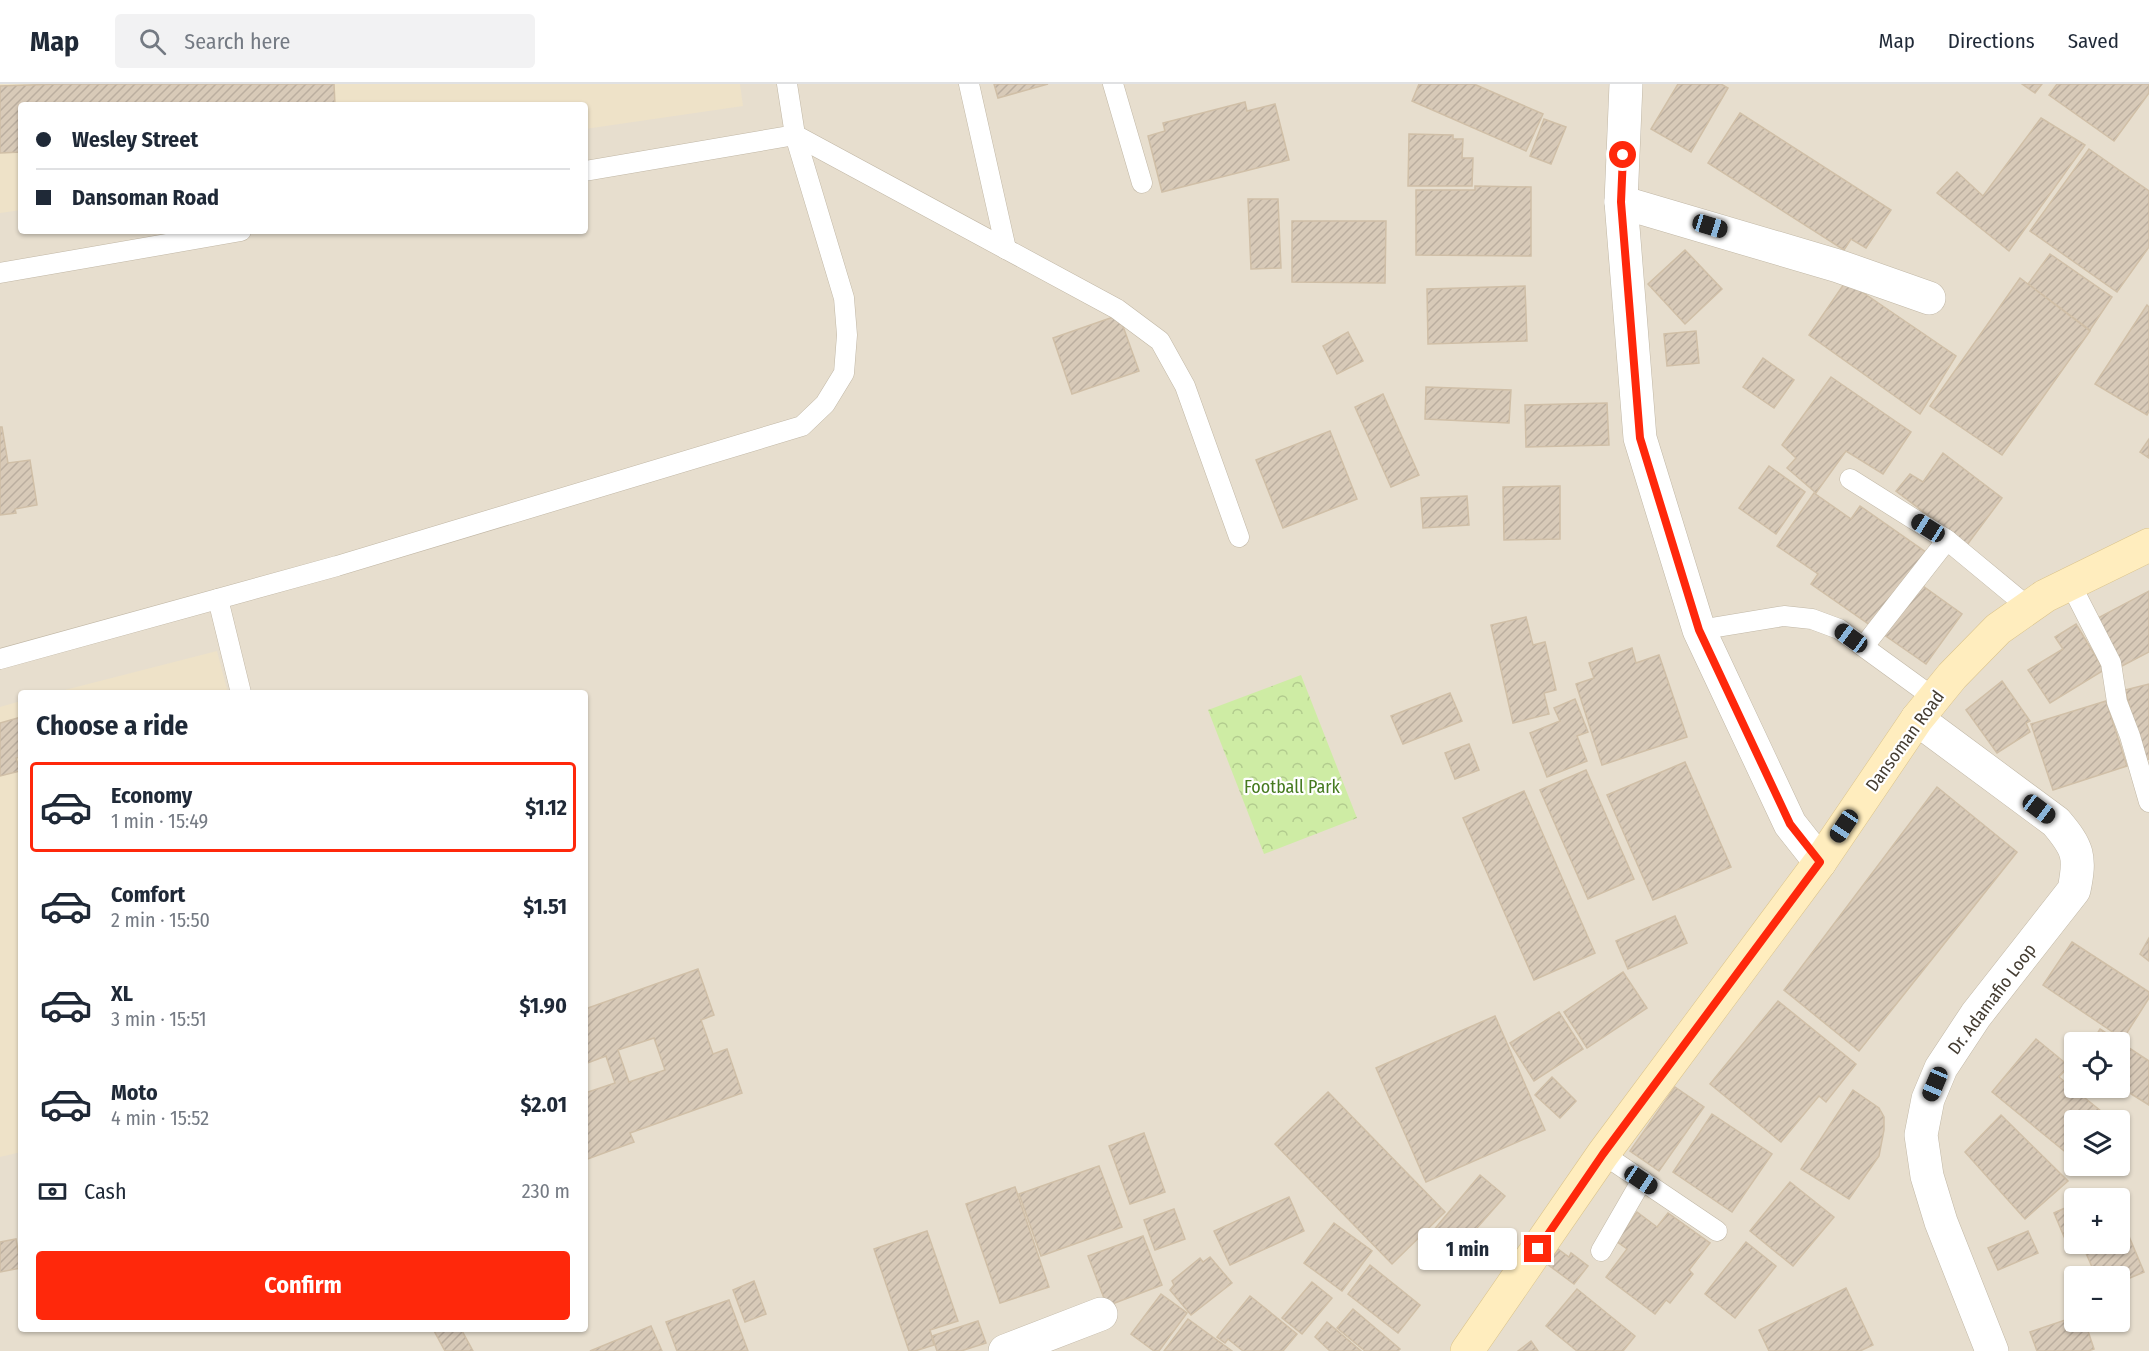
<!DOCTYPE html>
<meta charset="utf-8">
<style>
body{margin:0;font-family:"Fira Sans Condensed",sans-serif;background:#f2f2f3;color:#1f2937;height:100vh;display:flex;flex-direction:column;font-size:22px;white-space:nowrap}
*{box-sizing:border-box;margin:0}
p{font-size:20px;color:#747a83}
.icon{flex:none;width:33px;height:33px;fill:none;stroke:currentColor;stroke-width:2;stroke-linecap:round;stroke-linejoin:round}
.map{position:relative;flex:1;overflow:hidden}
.details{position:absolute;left:18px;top:606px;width:570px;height:642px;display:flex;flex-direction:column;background:#fff;border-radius:6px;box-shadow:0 2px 4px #0004}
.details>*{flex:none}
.hud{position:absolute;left:18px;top:18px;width:570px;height:132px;border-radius:6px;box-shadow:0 2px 4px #0004;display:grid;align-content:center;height:132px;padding:0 18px;background:#fff}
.tools{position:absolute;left:2064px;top:948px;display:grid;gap:12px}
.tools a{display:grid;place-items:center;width:66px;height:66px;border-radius:6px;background:#fff;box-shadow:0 2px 4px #0004;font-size:30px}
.end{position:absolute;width:27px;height:27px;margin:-14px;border:8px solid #ff280b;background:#fff;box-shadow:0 0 0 3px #fff}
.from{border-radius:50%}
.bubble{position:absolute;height:42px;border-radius:6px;background:#fff;box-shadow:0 2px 4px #0004;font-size:20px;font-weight:700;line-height:42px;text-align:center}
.car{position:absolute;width:18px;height:36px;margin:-18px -9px;border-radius:8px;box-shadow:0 0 4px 2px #0007;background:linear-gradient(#222 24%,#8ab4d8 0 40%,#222 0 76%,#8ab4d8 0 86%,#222 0)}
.hud b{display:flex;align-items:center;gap:21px;height:57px;font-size:22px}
.hud b+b{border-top:2px solid #e0e1e3}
.hud i{width:15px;height:15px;background:#1f2937}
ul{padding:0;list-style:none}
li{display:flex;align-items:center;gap:18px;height:90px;margin:0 12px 9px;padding:0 6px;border:3px solid transparent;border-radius:6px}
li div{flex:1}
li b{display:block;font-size:22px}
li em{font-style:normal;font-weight:700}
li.selected{border-color:#ff280b}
li>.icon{width:54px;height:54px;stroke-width:1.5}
h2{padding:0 18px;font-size:27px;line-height:72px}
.pay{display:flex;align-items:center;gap:15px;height:66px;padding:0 18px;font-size:22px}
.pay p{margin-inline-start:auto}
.button{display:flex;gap:12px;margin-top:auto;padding:12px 18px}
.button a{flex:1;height:69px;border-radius:6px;background:#ff280b;color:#fff;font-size:24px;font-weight:700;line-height:69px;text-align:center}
header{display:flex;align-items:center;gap:36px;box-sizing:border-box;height:84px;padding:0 30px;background:#fff;border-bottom:2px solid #e0e1e3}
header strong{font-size:28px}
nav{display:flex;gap:33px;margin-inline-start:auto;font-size:21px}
.search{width:420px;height:54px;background:#f2f2f3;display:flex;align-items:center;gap:15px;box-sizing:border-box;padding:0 21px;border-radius:6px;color:#747a83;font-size:22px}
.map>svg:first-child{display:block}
</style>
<header>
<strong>Map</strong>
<div class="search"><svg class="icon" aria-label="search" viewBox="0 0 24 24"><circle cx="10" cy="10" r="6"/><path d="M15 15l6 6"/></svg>Search here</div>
<nav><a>Map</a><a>Directions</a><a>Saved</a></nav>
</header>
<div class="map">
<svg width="2149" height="1267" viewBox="0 0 2149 1267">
<defs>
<pattern id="forest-crowns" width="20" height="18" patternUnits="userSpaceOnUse" patternTransform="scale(1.5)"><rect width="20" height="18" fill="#ceeca4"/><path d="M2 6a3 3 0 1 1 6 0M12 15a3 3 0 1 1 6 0" fill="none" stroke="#b2cb8e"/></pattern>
<pattern id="building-hatch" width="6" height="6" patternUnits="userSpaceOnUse" patternTransform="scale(1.5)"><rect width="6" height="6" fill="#d8cab8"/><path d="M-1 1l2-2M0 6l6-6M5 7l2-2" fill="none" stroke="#bbae9f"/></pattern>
</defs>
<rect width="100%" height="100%" fill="#f2ece0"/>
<path fill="#e7dece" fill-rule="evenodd" d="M0,0H2149V1267H0ZM21,21H585V147H21ZM21,609H585V1245H21ZM2074,958H2120V1004H2074ZM2074,1036H2120V1082H2074ZM2074,1114H2120V1160H2074ZM2074,1192H2120V1238H2074Z"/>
<g fill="#eee2c8">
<polygon points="0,0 740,0 743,22 585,45 585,21 21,21 21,126 0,129"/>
<polygon points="217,567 228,609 53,609"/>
<polygon points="21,617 21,1068 0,1073 0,623"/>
</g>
<polygon fill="url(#forest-crowns)" points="1301,591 1357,734 1264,770 1208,626"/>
<g fill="url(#building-hatch)" stroke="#d0bfa7" stroke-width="1.5" fill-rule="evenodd">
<polygon points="59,0 334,0 335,21 21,21 21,68 0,69 0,2"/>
<polygon points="994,0 1048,0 998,14"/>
<polygon points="1419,0 1474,0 1543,30 1526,67 1412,17"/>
<polygon points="1678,0 1721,0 1728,4 1691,68 1651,45"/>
<polygon points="2022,0 2042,0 2035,9"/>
<polygon points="2057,0 2149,0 2149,9 2114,57 2049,11"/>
<polygon points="1245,18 1247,27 1275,20 1289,76 1162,108 1148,52 1165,47 1163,39"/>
<polygon points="1740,29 1891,126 1866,164 1851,155 1844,166 1708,79"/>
<polygon points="2041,34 2085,61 2009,167 1937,109 1957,88 1983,112"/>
<polygon points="1544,35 1566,43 1551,80 1530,72"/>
<polygon points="1409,50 1453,51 1453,55 1463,55 1462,74 1473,74 1472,102 1408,102"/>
<polygon points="2089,65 2149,107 2149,163 2117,208 2030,147"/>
<polygon points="1475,102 1531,103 1531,172 1416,171 1416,106 1475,106"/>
<polygon points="1248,115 1278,115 1281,184 1251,185"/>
<polygon points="1292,137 1386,137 1385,199 1292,198"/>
<polygon points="1685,166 1722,205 1685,240 1648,200"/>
<polygon points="2050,170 2112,213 2090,246 2028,200"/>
<polygon points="2020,194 2090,247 2002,371 1930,322"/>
<polygon points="1846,197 1956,272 1920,330 1809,251"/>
<polygon points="1525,202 1527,257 1428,260 1427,205"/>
<polygon points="2147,221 2149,223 2149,327 2147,331 2095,300"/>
<polygon points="1119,231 1139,287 1072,310 1053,254"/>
<polygon points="1696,247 1699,279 1667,282 1664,250"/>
<polygon points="1348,248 1363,277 1337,290 1323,262"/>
<polygon points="1763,274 1794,296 1774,324 1743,303"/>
<polygon points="1831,293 1911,348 1883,390 1846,367 1816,409 1787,384 1796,374 1782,361"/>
<polygon points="1426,303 1511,306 1509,339 1425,335"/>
<polygon points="1383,310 1419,391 1391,403 1355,323"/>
<polygon points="1607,319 1609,361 1526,363 1525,321"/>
<polygon points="0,343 2,343 8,379 30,376 37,421 15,425 16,429 0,431"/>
<polygon points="1330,347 1357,415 1283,444 1256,376"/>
<polygon points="2149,355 2149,374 2140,368"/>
<polygon points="1943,369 2002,414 1967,461 1896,407 1910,390 1923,398"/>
<polygon points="1769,382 1805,408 1776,450 1739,424"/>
<polygon points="1560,402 1560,455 1504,456 1503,403"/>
<polygon points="1814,409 1851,435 1860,422 1940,478 1923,502 1962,530 1926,580 1811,500 1818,490 1777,462"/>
<polygon points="1467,412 1469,441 1423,444 1421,414"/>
<polygon points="2149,507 2149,568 2122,582 2096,535"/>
<polygon points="1526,533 1533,561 1545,558 1556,606 1544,609 1549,630 1513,639 1491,541"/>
<polygon points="2076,540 2104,586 2050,619 2028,586 2063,565 2055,553"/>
<polygon points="1632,564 1636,579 1659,571 1687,653 1602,681 1576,600 1594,594 1589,579"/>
<polygon points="2002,597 2030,637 2026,639 2030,648 1997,669 1966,626"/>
<polygon points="2149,600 2149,675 2145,677 2125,606"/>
<polygon points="1450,609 1462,637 1403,660 1391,632"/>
<polygon points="1575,615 1588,648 1577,652 1587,677 1547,693 1530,649 1560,637 1554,624"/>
<polygon points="2106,617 2127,682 2053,706 2031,640"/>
<polygon points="21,633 21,673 16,674 20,687 0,692 0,639"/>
<polygon points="1469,660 1479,686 1455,695 1445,669"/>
<polygon points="1685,678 1731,783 1653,816 1607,711"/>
<polygon points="1586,686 1634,795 1588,815 1540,706"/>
<polygon points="1937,703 2017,768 1859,967 1784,906"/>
<polygon points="1524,707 1595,869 1534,896 1463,734"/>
<polygon points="1675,832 1687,859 1628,885 1616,857"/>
<polygon points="2149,854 2149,877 2140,870"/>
<polygon points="2072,858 2149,908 2149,914 2123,955 2043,901"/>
<path d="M698,885L714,931L701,936L713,970L727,965L742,1009L630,1049L634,1058L585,1076V1009L615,999L606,972L585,980V925ZM654,954L665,986L629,998L618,966Z"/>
<polygon points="1623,888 1647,924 1587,964 1564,928"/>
<polygon points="1778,917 1856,980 1826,1018 1819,1012 1781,1058 1710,1000"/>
<polygon points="1559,928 1583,965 1534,997 1510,959"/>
<polygon points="1495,932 1545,1046 1426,1098 1376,984"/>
<polygon points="2100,945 2149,977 2149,1021 2120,1003 2120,958 2092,958"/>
<polygon points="2036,955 2069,982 2059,993 2112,1036 2074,1036 2074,1075 1992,1008"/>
<polygon points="1552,993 1576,1017 1560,1034 1535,1011"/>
<polygon points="1675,1003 1704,1023 1659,1087 1630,1067"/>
<polygon points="1853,1006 1879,1024 1884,1033 1884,1046 1879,1072 1849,1115 1801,1085"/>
<polygon points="1328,1008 1445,1128 1392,1180 1275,1060"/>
<polygon points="1712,1030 1772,1070 1732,1128 1673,1088"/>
<polygon points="2001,1031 2068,1097 2025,1135 1965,1068"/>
<polygon points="1144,1049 1165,1108 1130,1120 1109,1062"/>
<polygon points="1099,1082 1122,1143 1041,1172 1019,1110"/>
<polygon points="1480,1091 1505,1112 1476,1145 1481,1150 1463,1172 1433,1147"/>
<polygon points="1790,1098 1834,1133 1793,1182 1750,1147"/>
<polygon points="1015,1103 1049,1203 1000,1219 966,1120"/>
<polygon points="2109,1106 2112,1114 2088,1114"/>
<polygon points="1289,1113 1304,1147 1230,1181 1214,1147"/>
<polygon points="2074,1120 2074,1159 2068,1162 2054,1129"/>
<polygon points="1174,1125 1185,1155 1155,1166 1144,1136"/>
<polygon points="1637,1128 1657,1143 1668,1129 1710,1159 1689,1186 1693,1190 1670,1219 1666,1216 1655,1230 1606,1193 1627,1165 1616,1157"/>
<polygon points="2120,1131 2144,1188 2120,1198 2120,1192 2096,1192 2082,1160 2120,1160"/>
<polygon points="1334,1139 1372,1167 1342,1207 1304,1179"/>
<polygon points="927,1147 958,1237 930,1246 934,1261 915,1267 909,1267 874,1165"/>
<polygon points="2028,1147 2038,1169 1998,1186 1988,1164"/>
<polygon points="1143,1152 1162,1201 1107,1222 1088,1172"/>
<polygon points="16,1155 21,1184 0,1188 0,1158"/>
<polygon points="1746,1158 1776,1182 1735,1234 1705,1210"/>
<polygon points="1558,1165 1569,1173 1571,1169 1588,1182 1574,1200 1547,1180"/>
<polygon points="1210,1173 1232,1199 1191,1231 1170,1206 1174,1201 1172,1197 1200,1174 1203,1178"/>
<polygon points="1370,1181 1420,1221 1398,1249 1348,1210"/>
<polygon points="754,1197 766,1230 745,1238 733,1206"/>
<polygon points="1312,1198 1332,1214 1302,1250 1282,1234"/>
<polygon points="1846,1204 1873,1261 1860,1267 1769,1267 1759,1246"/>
<polygon points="1577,1205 1635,1252 1623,1267 1577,1267 1546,1242"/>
<polygon points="1161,1210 1187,1229 1159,1267 1154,1267 1131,1250"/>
<polygon points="1250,1212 1297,1250 1283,1267 1243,1267 1228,1255 1225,1259 1217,1253"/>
<polygon points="729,1216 748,1267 677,1267 666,1238"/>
<polygon points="1353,1225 1400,1265 1398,1267 1365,1267 1337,1244"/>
<polygon points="2074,1233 2074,1238 2085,1238 2094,1265 2088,1267 2037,1267 2030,1248"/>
<polygon points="1188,1235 1232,1267 1164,1267"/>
<polygon points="978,1237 986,1259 961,1267 937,1267 932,1252"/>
<polygon points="1327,1238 1361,1267 1330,1267 1315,1253"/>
<polygon points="651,1242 662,1267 590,1267"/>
<polygon points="433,1245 461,1245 473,1267 445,1267"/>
<polygon points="1531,1257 1538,1267 1518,1267"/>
</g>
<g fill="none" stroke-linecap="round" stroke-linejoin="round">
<g stroke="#c1b7a5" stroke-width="21">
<g id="lane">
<polyline points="969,0 1006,165"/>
<polyline points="1113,0 1142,99"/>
<polyline points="585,87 795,51 1117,225 1160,257 1185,302 1239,453"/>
<polyline points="0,189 241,147"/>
<polyline points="1850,395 1947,456"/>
<polyline points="2070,499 2111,579 2117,618 2130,652 2149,718"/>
<polyline points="218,515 241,609"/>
<polyline points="1699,546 1784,532 1812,535 1839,545 1934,614"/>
<polyline points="1864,562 1947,456 2028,523"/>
<polyline points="0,575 337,482 802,342 825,320 844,289 847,251 844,214 795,51 787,0"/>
<polyline points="1603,1070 1717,1147"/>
<polyline points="1601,1167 1642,1096"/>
</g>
</g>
<g stroke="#c1b7a5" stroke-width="34">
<g id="street">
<polyline points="1626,0 1621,118 1640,354 1699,546 1790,740 1820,778"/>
<polyline points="1621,118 1838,182 1929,214"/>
<path d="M1917,635L2056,738C2078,764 2081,772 2074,806L1976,931L1941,984L1928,1015L1921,1051L1927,1092L1941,1138L1992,1267"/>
<polyline points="1005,1267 1101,1230"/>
</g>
</g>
<g stroke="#dbc48c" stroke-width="34">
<polyline id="secondary" points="1467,1267 1603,1070 1820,778 1917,635 1952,592 1998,545 2045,512 2149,461"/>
</g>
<use href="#lane" stroke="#fff" stroke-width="20"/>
<use href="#street" stroke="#fff" stroke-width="33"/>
<use href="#secondary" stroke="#ffedbe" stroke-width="33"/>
</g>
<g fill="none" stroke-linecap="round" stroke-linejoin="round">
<polyline stroke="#ff280b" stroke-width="8" points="1538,1165 1603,1070 1820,778 1790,740 1699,546 1640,354 1621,118 1623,71"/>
</g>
<g text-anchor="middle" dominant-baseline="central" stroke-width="4.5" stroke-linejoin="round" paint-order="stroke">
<g font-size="18" fill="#443c31" stroke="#fff">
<text transform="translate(1905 657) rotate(-54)">Dansoman Road</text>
<text transform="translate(1992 915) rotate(-53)">Dr. Adamafio Loop</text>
</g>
<g font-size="18" fill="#457a1f" stroke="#fff">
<text x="1292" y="703">Football Park</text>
</g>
</g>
</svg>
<div class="tools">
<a><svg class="icon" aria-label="locate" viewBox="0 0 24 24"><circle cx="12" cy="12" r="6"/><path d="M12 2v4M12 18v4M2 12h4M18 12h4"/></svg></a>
<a><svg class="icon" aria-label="layers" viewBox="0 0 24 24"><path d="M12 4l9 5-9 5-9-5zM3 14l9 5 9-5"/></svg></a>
<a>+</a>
<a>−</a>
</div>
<i class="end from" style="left:1623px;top:71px"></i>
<i class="end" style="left:1538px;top:1165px"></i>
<div class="bubble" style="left:1418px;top:1144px;width:99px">1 min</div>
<i class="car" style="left:1710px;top:142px;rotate:107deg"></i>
<i class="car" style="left:1928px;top:444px;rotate:302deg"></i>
<i class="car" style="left:1851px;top:554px;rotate:306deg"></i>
<i class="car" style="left:2039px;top:725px;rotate:127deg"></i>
<i class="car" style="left:1844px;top:742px;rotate:214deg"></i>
<i class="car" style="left:1935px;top:1000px;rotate:203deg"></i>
<i class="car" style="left:1641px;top:1096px;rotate:124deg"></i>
<div class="hud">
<b><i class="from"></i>Wesley Street</b>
<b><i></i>Dansoman Road</b>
</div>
<section class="details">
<h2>Choose a ride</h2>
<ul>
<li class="selected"><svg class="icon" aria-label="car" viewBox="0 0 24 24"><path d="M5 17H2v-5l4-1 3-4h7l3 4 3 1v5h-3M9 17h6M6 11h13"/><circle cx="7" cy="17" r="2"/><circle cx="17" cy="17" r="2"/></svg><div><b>Economy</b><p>1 min · 15:49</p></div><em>$1.12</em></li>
<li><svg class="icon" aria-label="car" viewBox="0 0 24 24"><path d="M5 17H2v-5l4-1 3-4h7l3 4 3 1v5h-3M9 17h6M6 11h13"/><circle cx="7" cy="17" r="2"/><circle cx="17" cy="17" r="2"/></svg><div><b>Comfort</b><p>2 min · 15:50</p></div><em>$1.51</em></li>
<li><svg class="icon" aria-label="car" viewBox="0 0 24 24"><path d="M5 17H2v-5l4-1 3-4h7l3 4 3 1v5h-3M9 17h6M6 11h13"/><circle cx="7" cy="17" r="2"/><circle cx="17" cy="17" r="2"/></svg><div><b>XL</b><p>3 min · 15:51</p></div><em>$1.90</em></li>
<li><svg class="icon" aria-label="car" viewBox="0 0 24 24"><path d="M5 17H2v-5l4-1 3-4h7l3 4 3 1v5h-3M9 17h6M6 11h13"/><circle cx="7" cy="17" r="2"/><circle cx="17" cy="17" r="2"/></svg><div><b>Moto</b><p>4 min · 15:52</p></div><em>$2.01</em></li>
</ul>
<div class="pay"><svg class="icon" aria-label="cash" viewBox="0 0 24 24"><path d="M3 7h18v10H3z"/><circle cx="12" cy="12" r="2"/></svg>Cash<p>230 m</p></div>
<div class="button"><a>Confirm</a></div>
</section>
</div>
